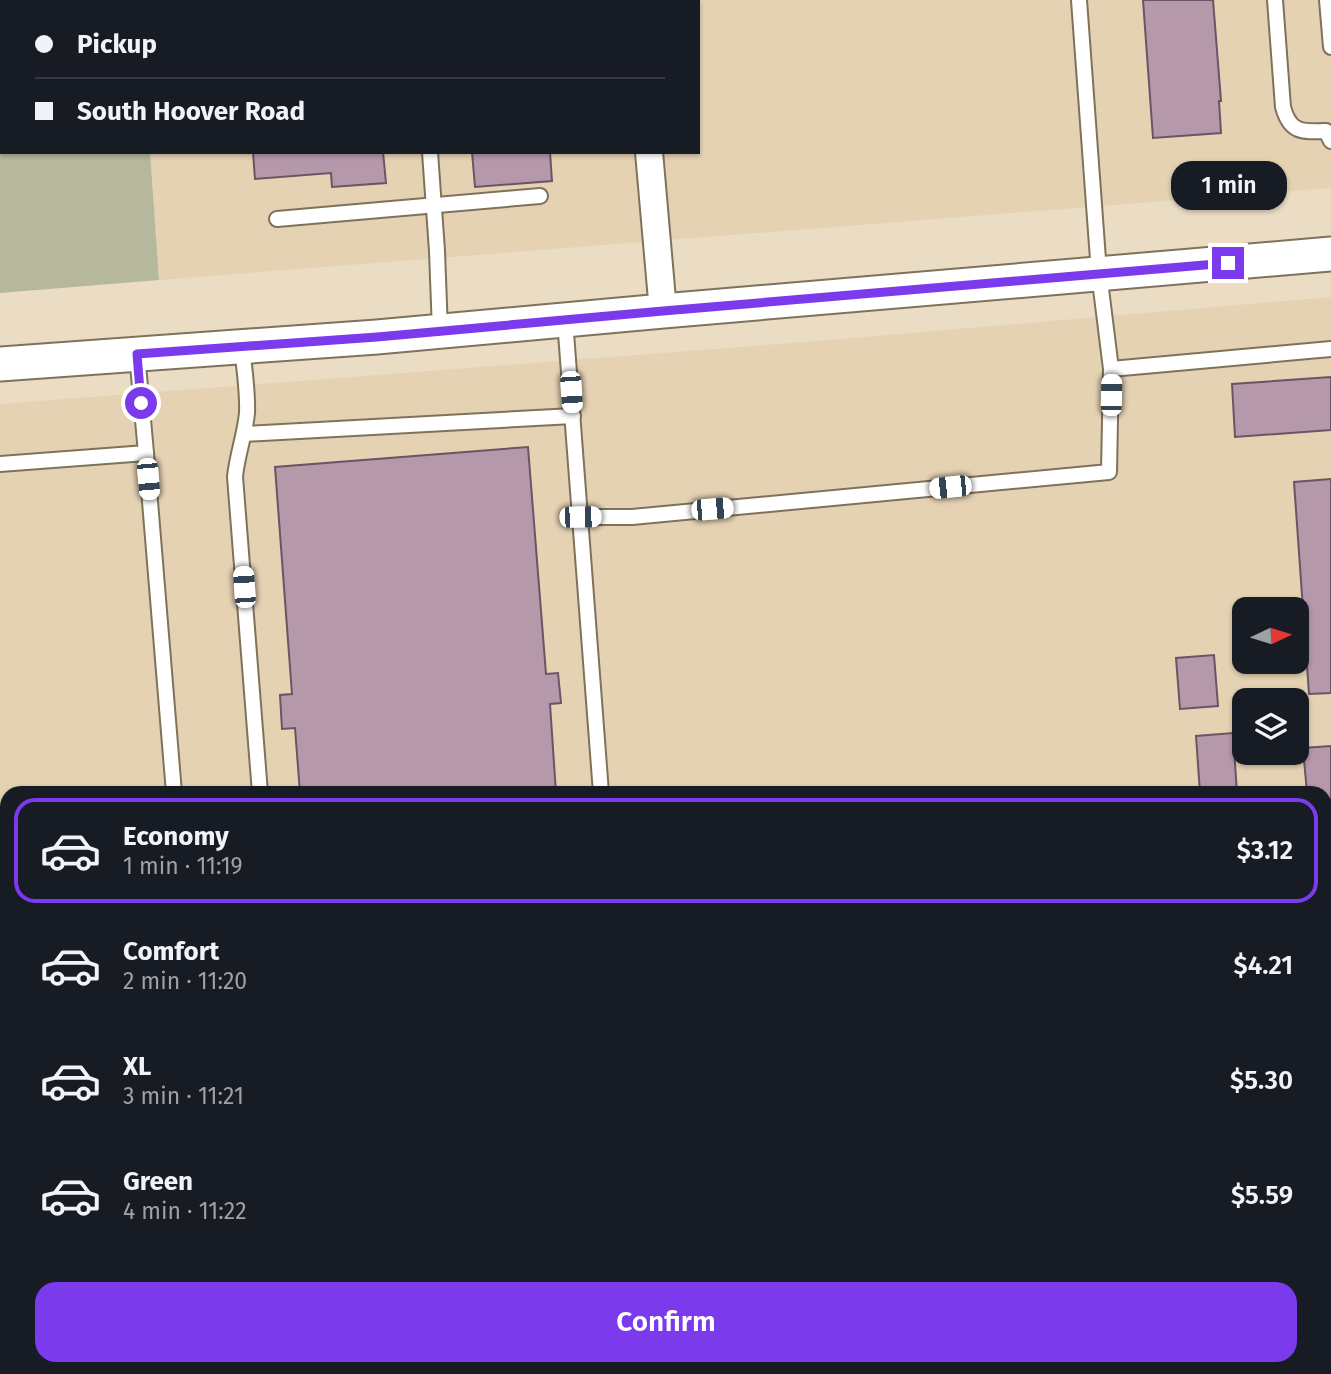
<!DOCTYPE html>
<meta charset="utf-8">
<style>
body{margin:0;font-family:"Fira Sans",sans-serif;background:#242831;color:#f1f3f6;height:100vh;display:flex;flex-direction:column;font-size:26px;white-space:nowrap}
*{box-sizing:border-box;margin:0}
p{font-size:23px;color:#9ea1a6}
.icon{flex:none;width:38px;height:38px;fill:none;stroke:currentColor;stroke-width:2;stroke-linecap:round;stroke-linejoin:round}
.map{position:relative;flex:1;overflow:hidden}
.details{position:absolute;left:0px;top:786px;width:1332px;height:590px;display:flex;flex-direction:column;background:#171b24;border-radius:21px 21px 0 0;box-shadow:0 2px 5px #0004}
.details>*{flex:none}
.top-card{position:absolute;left:0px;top:0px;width:700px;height:154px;box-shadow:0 2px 5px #0004;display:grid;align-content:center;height:154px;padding:0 35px;background:#171b24}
.needle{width:46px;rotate:86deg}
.tools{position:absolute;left:1232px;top:597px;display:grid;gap:14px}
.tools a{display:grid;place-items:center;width:77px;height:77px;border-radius:14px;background:#171b24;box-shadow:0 2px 5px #0004;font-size:35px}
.end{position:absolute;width:32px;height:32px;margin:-16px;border:9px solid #7c3aed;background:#fff;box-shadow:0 0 0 4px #fff}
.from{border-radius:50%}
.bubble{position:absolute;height:49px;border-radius:21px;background:#171b24;box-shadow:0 2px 5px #0004;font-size:23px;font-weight:600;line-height:49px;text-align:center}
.car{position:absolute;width:21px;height:42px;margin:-21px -10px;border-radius:9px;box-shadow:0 0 5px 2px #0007;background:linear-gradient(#fff 24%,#345 0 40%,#fff 0 76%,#345 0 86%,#fff 0)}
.top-card b{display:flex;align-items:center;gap:24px;height:66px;font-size:26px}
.top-card b+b{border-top:2px solid #363941}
.top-card i{width:18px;height:18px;background:#f1f3f6}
ul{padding:12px 0 0;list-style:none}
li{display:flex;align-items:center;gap:21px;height:105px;margin:0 14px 10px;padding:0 21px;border:4px solid transparent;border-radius:21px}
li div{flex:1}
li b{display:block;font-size:26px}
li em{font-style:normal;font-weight:600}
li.current{border-color:#7c3aed}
li>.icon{width:63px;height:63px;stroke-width:1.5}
.cta{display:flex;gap:14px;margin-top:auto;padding:14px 35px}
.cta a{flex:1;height:80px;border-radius:21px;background:#7c3aed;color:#fff;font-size:28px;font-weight:600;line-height:80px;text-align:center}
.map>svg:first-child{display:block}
</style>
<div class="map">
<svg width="1331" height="1374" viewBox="0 0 1331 1374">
<rect width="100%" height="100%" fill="#ebddc4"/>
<g fill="#e4d2b3" fill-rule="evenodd">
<polygon points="139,0 1331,0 1331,188 159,280 150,152 698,152 698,2 140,2"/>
<path d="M1331,297V916L1325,917V793H7V1040L0,1041V404L805,342ZM1244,609H1297V662H1244ZM1244,700H1297V752H1244Z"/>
</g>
<g fill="#b5b89d">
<polygon points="0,0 139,0 140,2 2,2 2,152 150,152 159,280 0,293"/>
<polygon points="1331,916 1331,1374 0,1374 0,1041 7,1040 7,1368 1325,1368 1325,917"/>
</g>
<g fill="#b698ab" stroke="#6b5463" stroke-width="2">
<rect x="320" y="0" width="40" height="2"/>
<rect x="461" y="0" width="53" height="2"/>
<polygon points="1143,0 1213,0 1221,101 1219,101 1221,133 1153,138"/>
<polygon points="253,152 383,152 386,183 332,187 331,173 255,179"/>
<polygon points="472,152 550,152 552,181 475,187"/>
<polygon points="1331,377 1331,430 1235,437 1232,384"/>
<polygon points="528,447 546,674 558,673 561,703 550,704 556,793 300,793 295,728 282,729 280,695 292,694 275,467"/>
<polygon points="1331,479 1331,693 1309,694 1294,482"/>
<polygon points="1214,655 1218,706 1180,709 1176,658"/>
<polygon points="1233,733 1237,793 1200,793 1196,736"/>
<polygon points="1331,746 1331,808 1325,808 1325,793 1307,793 1303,748"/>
</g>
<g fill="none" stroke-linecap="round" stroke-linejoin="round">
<g stroke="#7f725b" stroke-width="18">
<g id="service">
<polyline points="419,0 419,2"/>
<polyline points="1079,0 1099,273 1111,369 1331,349"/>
<path d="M1275,0L1283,107C1290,133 1302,132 1326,131L1331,141"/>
<polyline points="1327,0 1331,47"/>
<polyline points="430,152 437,251 440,331"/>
<polyline points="277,219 540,196"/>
<polyline points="565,320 601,793"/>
<path d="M242,347C244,368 248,391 247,413C245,435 237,455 235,477L260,793"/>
<polyline points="244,434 573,416"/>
<polyline points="146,453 174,793"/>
<polyline points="0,464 146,453 137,354"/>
<polyline points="580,517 632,517 1109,472 1111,369"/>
</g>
</g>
<g stroke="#7f725b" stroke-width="30">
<g id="minor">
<polyline points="634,0 635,2"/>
<polyline points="649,152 663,311"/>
</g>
</g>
<g stroke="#7f725b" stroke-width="37">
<polyline id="tertiary" points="0,364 377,337 663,311 1331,254"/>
</g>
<use href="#service" stroke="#fff" stroke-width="14"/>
<use href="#minor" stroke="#fff" stroke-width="26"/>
<use href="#tertiary" stroke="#fff" stroke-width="33"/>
</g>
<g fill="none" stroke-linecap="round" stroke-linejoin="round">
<polyline stroke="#7c3aed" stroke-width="9" points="141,403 137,354 377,337 663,311 1228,263"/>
</g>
</svg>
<div class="tools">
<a><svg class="needle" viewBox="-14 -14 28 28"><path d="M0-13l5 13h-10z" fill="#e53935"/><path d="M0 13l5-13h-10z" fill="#9ea1a6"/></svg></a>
<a><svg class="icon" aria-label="layers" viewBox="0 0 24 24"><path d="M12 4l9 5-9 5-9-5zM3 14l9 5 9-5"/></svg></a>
</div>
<i class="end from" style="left:141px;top:403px"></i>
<i class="end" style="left:1228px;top:263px"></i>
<div class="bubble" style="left:1171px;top:161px;width:116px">1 min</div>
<i class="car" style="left:571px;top:392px;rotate:176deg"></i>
<i class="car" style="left:1111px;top:395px;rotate:1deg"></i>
<i class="car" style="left:148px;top:479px;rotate:175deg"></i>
<i class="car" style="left:950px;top:487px;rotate:264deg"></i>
<i class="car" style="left:712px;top:509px;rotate:85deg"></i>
<i class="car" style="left:580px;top:517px;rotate:89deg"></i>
<i class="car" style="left:244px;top:587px;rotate:356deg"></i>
<div class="top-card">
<b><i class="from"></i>Pickup</b>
<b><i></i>South Hoover Road</b>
</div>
<section class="details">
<ul>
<li class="current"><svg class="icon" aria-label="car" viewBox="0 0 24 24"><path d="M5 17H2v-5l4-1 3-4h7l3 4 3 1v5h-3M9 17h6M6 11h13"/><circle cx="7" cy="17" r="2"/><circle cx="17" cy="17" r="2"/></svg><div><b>Economy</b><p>1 min · 11:19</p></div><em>$3.12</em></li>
<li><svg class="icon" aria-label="car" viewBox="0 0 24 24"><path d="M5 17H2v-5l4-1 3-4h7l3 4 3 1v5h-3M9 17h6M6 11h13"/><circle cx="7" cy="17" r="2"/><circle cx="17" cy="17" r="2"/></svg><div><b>Comfort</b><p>2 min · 11:20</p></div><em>$4.21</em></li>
<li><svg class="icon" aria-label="car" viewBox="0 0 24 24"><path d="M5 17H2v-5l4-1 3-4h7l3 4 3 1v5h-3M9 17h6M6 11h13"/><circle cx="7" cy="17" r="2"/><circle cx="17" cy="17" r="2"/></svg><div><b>XL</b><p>3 min · 11:21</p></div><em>$5.30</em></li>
<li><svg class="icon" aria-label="car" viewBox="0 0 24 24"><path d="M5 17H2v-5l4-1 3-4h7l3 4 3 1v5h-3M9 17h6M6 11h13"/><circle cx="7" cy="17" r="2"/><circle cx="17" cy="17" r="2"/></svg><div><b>Green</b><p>4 min · 11:22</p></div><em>$5.59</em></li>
</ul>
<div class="cta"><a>Confirm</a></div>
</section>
</div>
